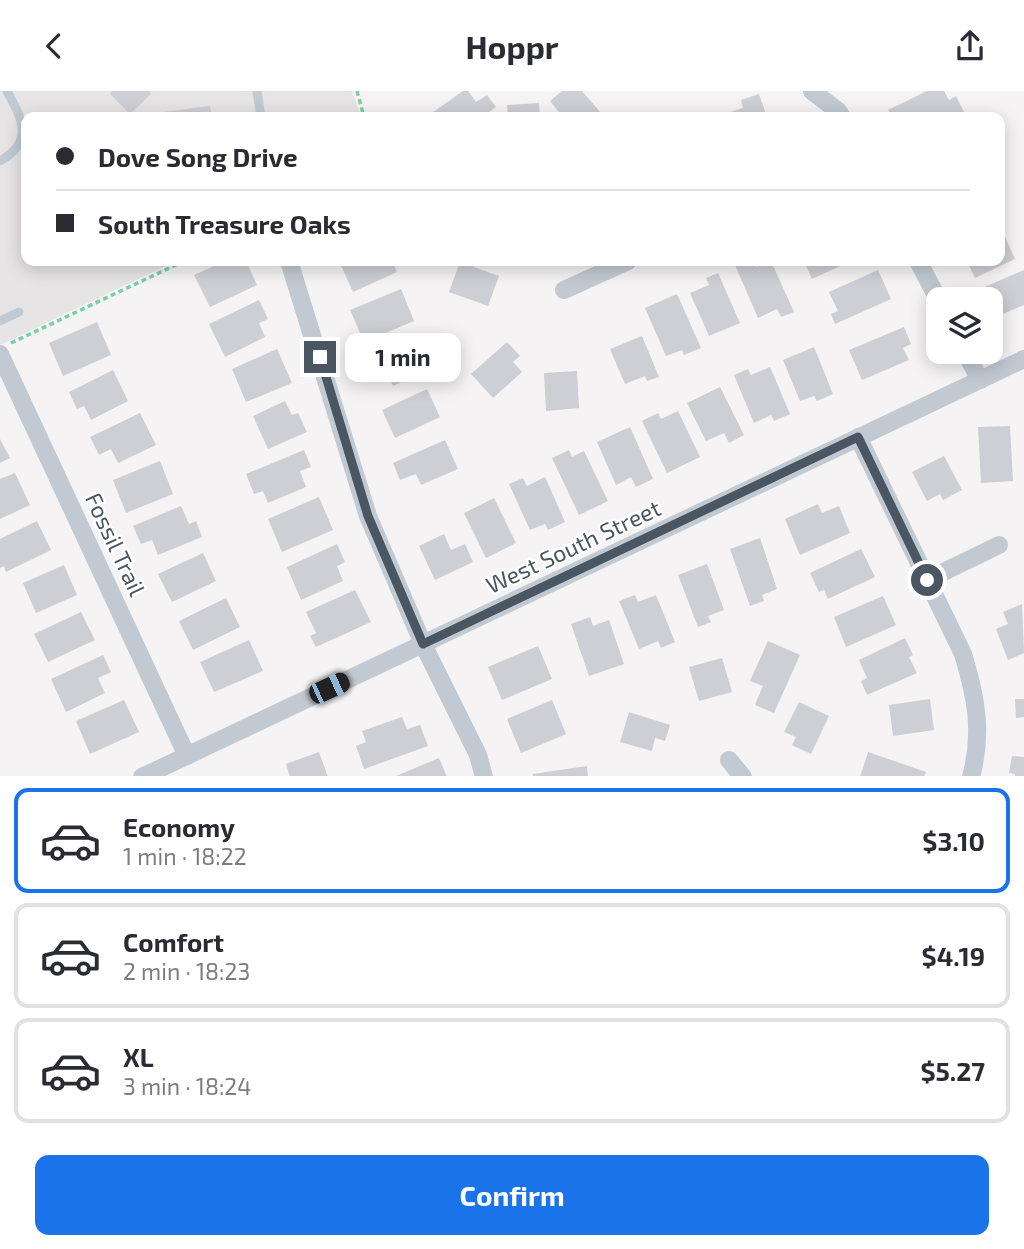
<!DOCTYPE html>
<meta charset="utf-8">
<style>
body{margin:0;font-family:"Exo 2",sans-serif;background:#f7f7f7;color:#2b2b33;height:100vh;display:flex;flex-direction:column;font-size:26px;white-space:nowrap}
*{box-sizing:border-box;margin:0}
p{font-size:23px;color:#7c7c81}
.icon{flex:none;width:38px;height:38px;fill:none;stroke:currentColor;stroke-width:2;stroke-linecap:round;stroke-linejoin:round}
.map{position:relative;height:685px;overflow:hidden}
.sheet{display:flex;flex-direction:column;background:#fff;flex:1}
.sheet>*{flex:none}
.top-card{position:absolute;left:21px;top:21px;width:984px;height:154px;border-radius:14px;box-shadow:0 4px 18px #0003;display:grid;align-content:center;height:154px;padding:0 35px;background:#fff}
.buttons{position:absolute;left:926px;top:196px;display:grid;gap:14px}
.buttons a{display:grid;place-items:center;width:77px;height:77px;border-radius:14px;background:#fff;box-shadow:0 4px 18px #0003;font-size:35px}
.end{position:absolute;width:32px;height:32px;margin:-16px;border:9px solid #4a5661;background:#fff;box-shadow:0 0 0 4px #fff}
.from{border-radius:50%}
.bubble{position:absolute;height:49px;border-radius:14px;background:#fff;box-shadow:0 4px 18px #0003;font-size:23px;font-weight:700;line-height:49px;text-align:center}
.car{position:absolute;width:21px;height:42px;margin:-21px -10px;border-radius:9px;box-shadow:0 0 5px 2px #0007;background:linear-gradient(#222 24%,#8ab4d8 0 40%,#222 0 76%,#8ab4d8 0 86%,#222 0)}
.top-card b{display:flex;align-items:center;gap:24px;height:66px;font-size:26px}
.top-card b+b{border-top:2px solid #e1e1e2}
.top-card i{width:18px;height:18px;background:#2b2b33}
ul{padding:12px 0 0;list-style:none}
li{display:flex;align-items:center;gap:21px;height:105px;margin:0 14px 10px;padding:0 21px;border:4px solid #e1e1e2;border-radius:14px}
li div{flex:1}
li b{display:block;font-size:26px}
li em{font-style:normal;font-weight:700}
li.selected{border-color:#1a73e8}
li>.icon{width:63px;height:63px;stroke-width:1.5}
.cta{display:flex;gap:14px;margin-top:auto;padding:14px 35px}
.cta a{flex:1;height:80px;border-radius:14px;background:#1a73e8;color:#fff;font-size:28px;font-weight:700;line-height:80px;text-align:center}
header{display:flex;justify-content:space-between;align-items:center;height:91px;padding:0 35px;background:#fff;font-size:32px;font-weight:700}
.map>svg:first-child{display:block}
</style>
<header><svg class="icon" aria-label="back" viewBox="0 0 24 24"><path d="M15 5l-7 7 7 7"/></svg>Hoppr<svg class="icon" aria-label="share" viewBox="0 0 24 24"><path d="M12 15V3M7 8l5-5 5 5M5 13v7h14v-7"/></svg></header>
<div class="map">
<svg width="1024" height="686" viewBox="0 0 1024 686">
<rect width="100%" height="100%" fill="#f5f3f3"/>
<polygon fill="#e6e4e5" points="0,0 352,0 361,26 26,26 26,170 176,170 0,254"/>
<g fill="#cdcfd5">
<polygon points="112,0 149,0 151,3 130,23 110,3"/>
<polygon points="463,0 468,0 476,11 487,4 496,16 482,26 430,26 429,24"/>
<polygon points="562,0 582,0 600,21 593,26 563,26 550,10"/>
<polygon points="927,0 944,0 949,9 956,5 964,21 954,26 892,26 888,19"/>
<polygon points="759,3 767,26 729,26 727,22 743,17 741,9"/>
<polygon points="539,12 540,26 508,26 507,14"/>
<polygon points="210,15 212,26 157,26 156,22"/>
<polygon points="1002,139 1015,168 975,187 967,170 999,170 999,141"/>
<polygon points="225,170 246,170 257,194 210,216 194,184"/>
<polygon points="339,170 392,170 397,181 353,201"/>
<polygon points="745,170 753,170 756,176 771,170 794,221 781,226 777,218 758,227 735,174"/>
<polygon points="804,170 851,170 812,188"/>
<polygon points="460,171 499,185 488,215 449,201"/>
<polygon points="878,179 891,208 835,233 831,223 838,220 829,201"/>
<polygon points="1024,179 1024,214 993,227 990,208 985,208 980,198"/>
<polygon points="718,182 740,232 709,245 690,202 709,194 706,187"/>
<polygon points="401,198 414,230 364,251 350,219"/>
<polygon points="677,203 701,257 684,264 682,259 666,265 645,217"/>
<polygon points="259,209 268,228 259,232 265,246 225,266 209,233"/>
<polygon points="97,231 111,264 63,285 49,252"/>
<polygon points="904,236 911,253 903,257 909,269 862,289 849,259"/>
<polygon points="415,245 431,277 393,295 388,284 377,289 367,268"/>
<polygon points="642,245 659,286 647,290 645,285 625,293 610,258"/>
<polygon points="507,251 520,265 513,271 522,281 493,307 471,283"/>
<polygon points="814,256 833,303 817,310 814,305 800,310 783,269"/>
<polygon points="277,258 292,292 246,311 232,278"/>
<polygon points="770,276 790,323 774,330 771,324 754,332 734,284 748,278 751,284"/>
<polygon points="113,279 128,310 91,329 84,315 77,318 69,301"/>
<polygon points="577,280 579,317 546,320 544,282"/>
<polygon points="720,296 744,344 729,352 724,342 706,350 687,312"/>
<polygon points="427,298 440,326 395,347 382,319"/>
<polygon points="285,310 292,324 298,322 307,341 268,358 253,325"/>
<polygon points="678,320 700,366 667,382 642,330 658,322 661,328"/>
<polygon points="140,322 156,354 118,372 111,358 99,364 90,346"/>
<polygon points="1010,335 1013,390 981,392 978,336"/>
<polygon points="630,336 653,388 636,396 631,386 616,394 597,351"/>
<polygon points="0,348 10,367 0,372"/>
<polygon points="445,349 458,378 421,394 416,383 400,389 393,372"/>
<polygon points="304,359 311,376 300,380 306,396 268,412 263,400 254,403 246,383"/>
<polygon points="569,359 572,366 584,360 608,410 579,424 552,367"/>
<polygon points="944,365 962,399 943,409 940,403 927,410 912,381"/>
<polygon points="160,370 173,403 126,422 113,389"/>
<polygon points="15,382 30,414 0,428 0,388"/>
<polygon points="545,386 565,431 548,439 545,433 530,439 509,393 523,387 527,395"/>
<polygon points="319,406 333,439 282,461 268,428"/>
<polygon points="494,407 516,452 486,467 464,422"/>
<polygon points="818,413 822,422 839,415 850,442 800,464 785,428"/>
<polygon points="181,415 189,433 196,430 202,446 158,464 152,449 141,453 133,435"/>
<polygon points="37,430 51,459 6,481 4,475 0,477 0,448"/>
<polygon points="444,443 451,459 465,453 473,471 435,489 419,455"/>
<polygon points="760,447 777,498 762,504 764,510 750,515 730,458"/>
<polygon points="337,453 345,471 337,475 343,490 301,509 287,476"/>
<polygon points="861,458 875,486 828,508 824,499 819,501 810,482"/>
<polygon points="203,462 216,490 172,511 158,483"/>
<polygon points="707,473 724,519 708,525 711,531 698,536 678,484"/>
<polygon points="64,474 77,504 36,522 23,492"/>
<polygon points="355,499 371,531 316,556 310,545 316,542 306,521"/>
<polygon points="635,504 638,511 656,504 675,551 661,557 658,550 639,558 619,510"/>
<polygon points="883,505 896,534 846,556 834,526"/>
<polygon points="226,507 240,536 193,559 179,530"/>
<polygon points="1022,513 1024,562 1008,569 996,538 1008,533 1003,521"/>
<polygon points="81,521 95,549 48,571 34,543"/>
<polygon points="590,526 593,535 609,529 624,573 589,585 571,533"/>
<polygon points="905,547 913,564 909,566 917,582 867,604 861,590 867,587 859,569"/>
<polygon points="249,549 263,580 214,601 200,571"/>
<polygon points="768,550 800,564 774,622 755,614 763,595 750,590"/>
<polygon points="538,555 552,588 502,609 488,576"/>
<polygon points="103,564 111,581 98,587 105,602 66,621 51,588"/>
<polygon points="722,567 732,601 699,610 689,576"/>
<polygon points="930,608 934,639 893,645 889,614"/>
<polygon points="1015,608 1024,608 1024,626 1016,627"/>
<polygon points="124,609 139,641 90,663 76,630"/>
<polygon points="552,609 566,643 521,662 507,628"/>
<polygon points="799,611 829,625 811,663 792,654 796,646 784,641"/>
<polygon points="629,621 670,634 665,650 655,647 652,660 620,651"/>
<polygon points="402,626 407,638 420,634 428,655 364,678 356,655 366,651 362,640"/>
<polygon points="319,661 328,686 290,686 286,673"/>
<polygon points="868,661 926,681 924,686 860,686"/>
<polygon points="1012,665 1024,666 1024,686 1015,686 1015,683 1009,682"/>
<polygon points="439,667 447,686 396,686 396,685"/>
<polygon points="587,675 588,686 533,686 533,683"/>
</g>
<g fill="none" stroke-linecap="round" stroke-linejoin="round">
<g stroke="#7ad0a6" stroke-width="3.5" stroke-dasharray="5 3.5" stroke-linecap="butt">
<polyline points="357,0 364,26"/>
<polyline points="11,252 184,170"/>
</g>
<g stroke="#c1cad2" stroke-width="9">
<polyline points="257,0 261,26"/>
<path d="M0,70C35,50 22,28 7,0"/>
<polyline points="0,230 19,221"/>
</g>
<g stroke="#c1cad2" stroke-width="18">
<polyline points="812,0 838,20 842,26"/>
<polyline points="289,170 368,425 423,553 478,664 484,686"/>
<polyline points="918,170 938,208"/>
<polyline points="564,199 628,170"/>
<polyline points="965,261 980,289"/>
<polyline points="0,263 187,665"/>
<path d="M858,346L963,563C976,605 983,642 971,686"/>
<polyline points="927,489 999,454"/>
<polyline points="729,669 743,686"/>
<polyline points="142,686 1024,268"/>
</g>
</g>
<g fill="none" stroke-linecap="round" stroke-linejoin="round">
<polyline stroke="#4a5661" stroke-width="9" points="320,266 368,425 423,553 858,346 927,489"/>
</g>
<g text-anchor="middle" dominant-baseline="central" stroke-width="5" stroke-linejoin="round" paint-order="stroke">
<g font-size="23" fill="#4a5661" stroke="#fff">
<text transform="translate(116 453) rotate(65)">Fossil Trail</text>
<text transform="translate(573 455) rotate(-25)">West South Street</text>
</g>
</g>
</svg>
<div class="buttons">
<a><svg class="icon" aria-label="layers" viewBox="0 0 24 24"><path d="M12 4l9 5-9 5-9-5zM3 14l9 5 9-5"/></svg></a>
</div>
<i class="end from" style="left:927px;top:489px"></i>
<i class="end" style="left:320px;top:266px"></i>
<div class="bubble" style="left:345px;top:242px;width:116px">1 min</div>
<i class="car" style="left:329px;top:597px;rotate:65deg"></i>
<div class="top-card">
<b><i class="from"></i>Dove Song Drive</b>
<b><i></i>South Treasure Oaks</b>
</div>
</div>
<section class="sheet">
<ul>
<li class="selected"><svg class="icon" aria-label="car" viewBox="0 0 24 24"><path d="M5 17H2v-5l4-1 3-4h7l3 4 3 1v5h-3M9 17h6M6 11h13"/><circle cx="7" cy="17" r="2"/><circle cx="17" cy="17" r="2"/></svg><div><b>Economy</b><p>1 min · 18:22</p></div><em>$3.10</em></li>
<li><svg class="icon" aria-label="car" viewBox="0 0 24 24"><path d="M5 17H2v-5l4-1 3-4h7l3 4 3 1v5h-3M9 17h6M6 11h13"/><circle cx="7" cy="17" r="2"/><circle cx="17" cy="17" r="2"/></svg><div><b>Comfort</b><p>2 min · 18:23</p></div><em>$4.19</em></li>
<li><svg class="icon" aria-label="car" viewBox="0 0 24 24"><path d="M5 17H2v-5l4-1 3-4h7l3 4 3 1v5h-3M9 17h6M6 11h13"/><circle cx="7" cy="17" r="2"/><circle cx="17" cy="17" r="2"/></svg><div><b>XL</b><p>3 min · 18:24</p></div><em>$5.27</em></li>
</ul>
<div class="cta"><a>Confirm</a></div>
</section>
